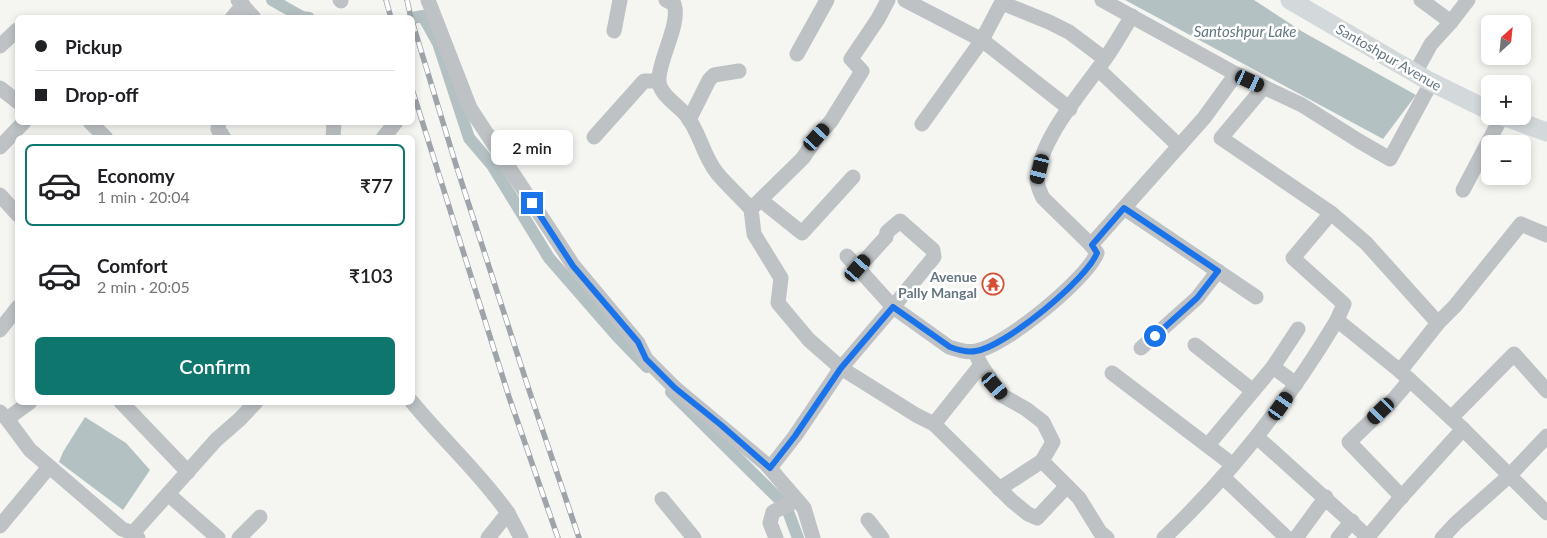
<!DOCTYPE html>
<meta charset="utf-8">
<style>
body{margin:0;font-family:Lato,sans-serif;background:#f2f2f2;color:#202124;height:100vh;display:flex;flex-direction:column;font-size:19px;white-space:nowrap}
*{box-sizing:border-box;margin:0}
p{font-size:16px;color:#757577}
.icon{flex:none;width:28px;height:28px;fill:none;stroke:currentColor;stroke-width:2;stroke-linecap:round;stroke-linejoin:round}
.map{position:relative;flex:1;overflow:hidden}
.side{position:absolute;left:15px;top:135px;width:400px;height:270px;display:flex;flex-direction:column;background:#fff;border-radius:8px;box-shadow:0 2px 8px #0003}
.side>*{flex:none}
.guide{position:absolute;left:15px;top:15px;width:400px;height:110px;border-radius:8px;box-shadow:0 2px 8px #0003;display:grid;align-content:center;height:110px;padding:0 20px;background:#fff}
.needle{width:32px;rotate:27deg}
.tools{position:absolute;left:1481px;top:15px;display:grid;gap:10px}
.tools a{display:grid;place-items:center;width:50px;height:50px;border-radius:8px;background:#fff;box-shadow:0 2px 8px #0003;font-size:25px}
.end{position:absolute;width:22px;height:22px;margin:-11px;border:6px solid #1a73e8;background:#fff;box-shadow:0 0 0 2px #fff}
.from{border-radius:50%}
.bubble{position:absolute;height:35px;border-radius:8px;background:#fff;box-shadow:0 2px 8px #0003;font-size:16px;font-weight:600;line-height:35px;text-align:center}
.car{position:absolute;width:15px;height:30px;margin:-15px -8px;border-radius:6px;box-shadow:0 0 4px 1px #0007;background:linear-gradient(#222 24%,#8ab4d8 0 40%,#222 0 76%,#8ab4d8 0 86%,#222 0)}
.guide b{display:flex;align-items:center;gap:18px;height:48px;font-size:19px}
.guide b+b{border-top:1px solid #e0e0e0}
.guide i{width:12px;height:12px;background:#202124}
ul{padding:9px 0 0;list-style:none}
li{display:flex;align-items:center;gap:15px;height:82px;margin:0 10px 8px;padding:0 10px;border:2px solid transparent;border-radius:8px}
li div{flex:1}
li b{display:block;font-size:19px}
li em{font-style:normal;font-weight:600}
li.on{border-color:#0f766e}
li>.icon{width:45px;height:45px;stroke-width:1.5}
.action{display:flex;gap:10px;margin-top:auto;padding:10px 20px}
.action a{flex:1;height:58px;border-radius:8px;background:#0f766e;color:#fff;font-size:20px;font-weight:600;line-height:58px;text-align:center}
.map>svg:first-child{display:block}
</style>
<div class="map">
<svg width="1547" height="538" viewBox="0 0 1547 538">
<rect width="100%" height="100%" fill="#f5f5f2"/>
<g fill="#b4c1c3">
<polygon points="1125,0 1254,0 1303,32 1416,95 1383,139"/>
<polygon points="85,417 126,443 150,470 123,510 59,462 63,452"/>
</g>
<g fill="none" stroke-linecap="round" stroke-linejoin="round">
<g stroke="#b4c1c3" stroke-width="12">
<polyline points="272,0 302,17 309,18"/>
<polyline points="412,18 423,16 438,43 469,138 492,165 549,258 617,336 647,367"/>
<polyline points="671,392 786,506 798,538"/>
</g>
<g stroke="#bec2c5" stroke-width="15">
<polyline points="238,0 254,18"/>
<polyline points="340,0 341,1"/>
<polyline points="428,0 470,108 573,265 638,343 646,359 675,388 766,464 804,508 813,538"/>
<path d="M666,0L674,4C681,23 659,59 659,79C658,94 677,104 686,115C700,132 703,156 717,173C727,185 740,197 751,209L803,158L817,137L831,121L862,71L851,59L878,19L888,0"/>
<polyline points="905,0 982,40 1070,109"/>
<polyline points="1102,0 1236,74 1302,105 1359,141 1390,159 1431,83"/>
<polyline points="1421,0 1451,22"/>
<polyline points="1002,3 1049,22 1069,32 1105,59"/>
<polyline points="232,18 243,5"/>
<polyline points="614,31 620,0"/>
<polyline points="0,46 17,30"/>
<polyline points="797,54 827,0"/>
<polyline points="1098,69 1179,146"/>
<polyline points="1415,73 1431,44 1451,22 1468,0"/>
<polyline points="1264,87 1221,138 1331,213 1366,243 1438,323"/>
<polyline points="0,88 18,102"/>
<polyline points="689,120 709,80 714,75 739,71"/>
<polyline points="90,122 106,138"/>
<polyline points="219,122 218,129 224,138"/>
<polyline points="922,124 982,40 1003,0"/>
<polyline points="594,137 644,81 658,81"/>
<polyline points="333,138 334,122"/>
<polyline points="383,138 396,122"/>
<polyline points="0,147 24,122"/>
<polyline points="1463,190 1502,116"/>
<polyline points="0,195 18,215"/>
<polyline points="761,200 802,233 853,177"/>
<polyline points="1124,208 1256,297"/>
<polyline points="751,209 754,234 781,278 778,303 809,340 841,368 916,415 934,424 1012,501 1028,514 1037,518 1067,486"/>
<polyline points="1331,213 1293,258 1344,304 1337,320 1400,371 1463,429 1547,513"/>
<path d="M1091,245L1043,198C1040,192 1037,186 1037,179C1040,138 1082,92 1105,59C1115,45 1123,30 1132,16"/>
<polyline points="847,256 893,307 934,257 933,250 900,221 887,232 886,237 858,268"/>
<polyline points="0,330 18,307"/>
<polyline points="1195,345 1253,391 1208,445"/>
<polyline points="1141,348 1197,298 1218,271"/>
<polyline points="975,352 981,365 995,386 1003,396 1026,409 1043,422 1053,442 1042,461 1079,498 1100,532 1107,538"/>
<polyline points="1273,367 1298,329"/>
<polyline points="1400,371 1438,323 1455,306 1521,224 1547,235"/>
<polyline points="1112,373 1233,465"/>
<polyline points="1253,391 1273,367 1296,384"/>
<polyline points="121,402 188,472"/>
<path d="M412,402C443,440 480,473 508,513L488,538"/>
<polyline points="0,412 7,419 30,450 122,529 133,533 138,538"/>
<polyline points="1451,418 1514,354 1547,391"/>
<polyline points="7,419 30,402"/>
<polyline points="934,424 981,365"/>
<polyline points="1257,437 1369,538"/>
<path d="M770,468L795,436L841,368L893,307L949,347C958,350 967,353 976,351C1004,347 1087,279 1097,253L1091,245L1204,118L1236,74"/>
<polyline points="1223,477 1287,538"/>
<polyline points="999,489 1042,461"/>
<polyline points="168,494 218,538"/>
<polyline points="1402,497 1349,442 1393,400 1410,380"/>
<polyline points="662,499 694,538"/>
<polyline points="508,513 521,538"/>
<polyline points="868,520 882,538"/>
<polyline points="0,526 49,467"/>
<polyline points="133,533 216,440 240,419 256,402"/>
<polyline points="239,538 260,517"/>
<polyline points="776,538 770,523 773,512 797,500"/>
<path d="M1164,538C1233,472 1288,402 1337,320"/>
<polyline points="1296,538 1326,497"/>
<polyline points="1338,538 1352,521"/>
<polyline points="1367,538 1397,502 1463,429"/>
<polyline points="1442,538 1456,523 1509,476 1547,436"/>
</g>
<g stroke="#d3d8db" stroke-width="19">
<polyline points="1290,0 1427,80 1490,111"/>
<polyline points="1503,116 1547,132"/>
</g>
<g stroke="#9ea4a9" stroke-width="5.5">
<g id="rail">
<polyline points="386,0 391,18"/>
<polyline points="407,0 411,18"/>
<polyline points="412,21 456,165 529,390 579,538"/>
<polyline points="412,89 509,397 558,538"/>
</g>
</g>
<use href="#rail" stroke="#fff" stroke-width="4" stroke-dasharray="11" stroke-linecap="butt"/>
</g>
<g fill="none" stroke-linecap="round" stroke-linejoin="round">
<path stroke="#1a73e8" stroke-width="6" d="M532,203L573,266L638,342L646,359L675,388L721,425L770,468L795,436L841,368L893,307L950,347C958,350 967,353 976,351C1005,347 1087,279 1097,253L1092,245L1124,208L1218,271L1197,298L1155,336"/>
</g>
<defs>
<g id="temple-ring" transform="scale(1.125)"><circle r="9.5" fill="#fff" stroke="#d54f32" stroke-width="1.5"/><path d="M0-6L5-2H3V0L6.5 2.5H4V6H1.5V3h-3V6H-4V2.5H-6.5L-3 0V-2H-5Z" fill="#d54f32"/></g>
</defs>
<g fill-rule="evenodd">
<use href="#temple-ring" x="993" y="284"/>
</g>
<g text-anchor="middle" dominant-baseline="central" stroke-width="5" stroke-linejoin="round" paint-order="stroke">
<g font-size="14" fill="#667680" stroke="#fff">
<text transform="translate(1389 57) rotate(30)">Santoshpur Avenue</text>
</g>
<g font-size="14" font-weight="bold" fill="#667680" stroke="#fff" text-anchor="end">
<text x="977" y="276">Avenue<tspan x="977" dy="16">Pally Mangal</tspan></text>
</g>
<g font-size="15" font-style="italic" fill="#62777d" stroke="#fff">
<text x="1245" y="31">Santoshpur Lake</text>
</g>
</g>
</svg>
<div class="tools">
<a><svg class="needle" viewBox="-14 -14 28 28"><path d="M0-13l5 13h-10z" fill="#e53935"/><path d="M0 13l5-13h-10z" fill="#757577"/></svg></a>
<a>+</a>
<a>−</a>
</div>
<i class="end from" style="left:1155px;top:336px"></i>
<i class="end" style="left:532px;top:203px"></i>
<div class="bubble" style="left:491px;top:130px;width:82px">2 min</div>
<i class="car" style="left:1250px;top:81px;rotate:115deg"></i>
<i class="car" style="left:817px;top:137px;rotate:42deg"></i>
<i class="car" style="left:1040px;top:169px;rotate:194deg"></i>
<i class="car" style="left:858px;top:268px;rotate:41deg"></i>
<i class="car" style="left:995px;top:386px;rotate:139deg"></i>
<i class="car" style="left:1281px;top:406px;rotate:35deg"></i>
<i class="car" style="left:1381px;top:411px;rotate:226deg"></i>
<div class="guide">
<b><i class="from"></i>Pickup</b>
<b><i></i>Drop-off</b>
</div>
<section class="side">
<ul>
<li class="on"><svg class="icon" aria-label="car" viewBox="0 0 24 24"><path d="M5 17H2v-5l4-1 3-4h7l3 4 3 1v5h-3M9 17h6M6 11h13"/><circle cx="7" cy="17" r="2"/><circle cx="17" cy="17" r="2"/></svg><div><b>Economy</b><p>1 min · 20:04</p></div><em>₹77</em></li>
<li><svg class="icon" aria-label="car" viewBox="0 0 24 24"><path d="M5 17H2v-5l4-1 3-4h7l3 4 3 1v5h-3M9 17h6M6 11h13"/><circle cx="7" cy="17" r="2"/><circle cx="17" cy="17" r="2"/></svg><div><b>Comfort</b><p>2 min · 20:05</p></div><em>₹103</em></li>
</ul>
<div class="action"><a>Confirm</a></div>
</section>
</div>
